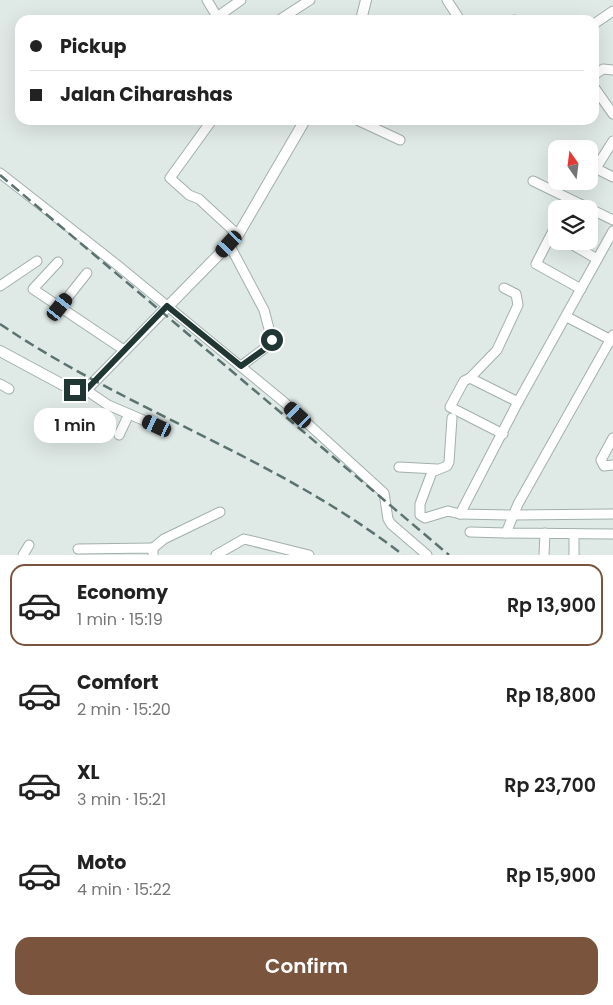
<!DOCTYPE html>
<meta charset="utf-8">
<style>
body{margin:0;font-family:Poppins,sans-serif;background:#f2f2f2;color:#222;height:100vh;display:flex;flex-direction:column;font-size:19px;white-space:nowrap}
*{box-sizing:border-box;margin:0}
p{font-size:16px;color:#767676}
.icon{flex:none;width:28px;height:28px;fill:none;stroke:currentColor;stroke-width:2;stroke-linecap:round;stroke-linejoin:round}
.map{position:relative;height:555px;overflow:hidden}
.sheet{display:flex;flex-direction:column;background:#fff;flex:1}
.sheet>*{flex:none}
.hud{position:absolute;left:15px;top:15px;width:584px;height:110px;border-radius:15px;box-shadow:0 5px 20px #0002;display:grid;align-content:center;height:110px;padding:0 15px;background:#fff}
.needle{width:32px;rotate:346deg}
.controls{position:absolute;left:548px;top:140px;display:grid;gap:10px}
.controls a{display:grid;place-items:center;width:50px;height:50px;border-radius:10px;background:#fff;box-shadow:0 5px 20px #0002;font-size:25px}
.end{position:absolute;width:22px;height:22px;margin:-11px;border:6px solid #213734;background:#fff;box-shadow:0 0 0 2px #fff}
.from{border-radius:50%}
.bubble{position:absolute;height:35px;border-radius:15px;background:#fff;box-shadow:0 5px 20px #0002;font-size:16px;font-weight:600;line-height:35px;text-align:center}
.car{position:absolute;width:15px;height:30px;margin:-15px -8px;border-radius:6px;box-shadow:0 0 4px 1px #0007;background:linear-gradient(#222 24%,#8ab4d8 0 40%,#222 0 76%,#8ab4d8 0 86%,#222 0)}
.hud b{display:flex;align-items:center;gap:18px;height:48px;font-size:19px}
.hud b+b{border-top:1px solid #e0e0e0}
.hud i{width:12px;height:12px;background:#222}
ul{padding:9px 0 0;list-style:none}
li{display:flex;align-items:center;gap:15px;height:82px;margin:0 10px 8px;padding:0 5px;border:2px solid transparent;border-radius:15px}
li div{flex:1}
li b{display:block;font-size:19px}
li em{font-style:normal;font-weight:600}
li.selected{border-color:#7b543d}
li>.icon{width:45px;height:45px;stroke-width:1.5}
.cta{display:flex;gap:10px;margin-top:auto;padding:10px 15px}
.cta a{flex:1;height:58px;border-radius:15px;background:#7b543d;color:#fff;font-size:20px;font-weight:600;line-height:58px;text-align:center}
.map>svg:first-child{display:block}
</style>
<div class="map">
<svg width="613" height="555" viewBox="0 0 613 555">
<rect width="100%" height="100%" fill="#dfe9e6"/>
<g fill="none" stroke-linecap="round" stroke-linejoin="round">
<g stroke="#a2b0ad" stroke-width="11">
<g id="minor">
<polyline points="207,0 219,20"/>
<polyline points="447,0 460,20"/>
<polyline points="217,17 241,0"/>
<polyline points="279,20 310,0"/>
<polyline points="514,20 515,20"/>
<polyline points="594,24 613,11"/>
<polyline points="594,75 603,69 613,70"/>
<polyline points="594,87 613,114"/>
<polyline points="212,120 170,178 189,195 199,199 238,235"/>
<polyline points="357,120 400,140"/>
<polyline points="589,165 613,177"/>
<polyline points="596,168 613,141"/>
<polyline points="0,173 116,264 284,402 384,493 388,519 391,524 427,555"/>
<polyline points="533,181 613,220"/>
<polyline points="556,225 536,264 581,289"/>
<polyline points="566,241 597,259"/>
<polyline points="229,244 264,310 272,340 269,345 241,366"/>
<polyline points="58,262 33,289 124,350"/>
<polyline points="0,286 37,261"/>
<polyline points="60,307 87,273"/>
<polyline points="567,317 613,341"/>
<polyline points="613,335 518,504 506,533 613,534"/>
<polyline points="470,378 518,402"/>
<polyline points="0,384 9,389"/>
<polyline points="86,390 108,405 157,426"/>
<polyline points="452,418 449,462 447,466 432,472 420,504 420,515 425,518 448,511 460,514 512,515 613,514"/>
<polyline points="503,434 450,407 464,381 470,378 497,350 518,305 516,294 504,288"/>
<polyline points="119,435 129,414"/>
<polyline points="613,438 601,460 604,466 613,465"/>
<polyline points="399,467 437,469"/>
<polyline points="460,514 518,402 613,231"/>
<polyline points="470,532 506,533"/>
<polyline points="153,548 164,539 220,512"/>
<polyline points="78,549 153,548 153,555"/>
<polyline points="23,555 29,545"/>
<polyline points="216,555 244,539 309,555"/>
<polyline points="544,555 545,533"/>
<polyline points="574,555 574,534"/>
</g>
</g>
<g stroke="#a2b0ad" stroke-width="12">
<g id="tertiary">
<polyline points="361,20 366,0"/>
<polyline points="0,351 65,386 75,390 86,390 238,235 305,120"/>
</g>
</g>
<use href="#minor" stroke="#fff" stroke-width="9"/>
<use href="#tertiary" stroke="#fff" stroke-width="10"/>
<g stroke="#5b7370" stroke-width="2.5" stroke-dasharray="10 5" stroke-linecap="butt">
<polyline points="0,175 449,555"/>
<path d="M0,324C128,411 280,459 403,555"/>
</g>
</g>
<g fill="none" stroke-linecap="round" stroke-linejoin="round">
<polyline stroke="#213734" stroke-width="6" points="75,390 86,390 167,306 241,366 269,346 272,340"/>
</g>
</svg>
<div class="controls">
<a><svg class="needle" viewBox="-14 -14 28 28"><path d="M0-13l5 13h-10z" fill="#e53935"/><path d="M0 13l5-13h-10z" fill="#767676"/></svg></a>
<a><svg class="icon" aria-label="layers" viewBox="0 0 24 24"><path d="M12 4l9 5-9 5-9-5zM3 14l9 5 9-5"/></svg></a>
</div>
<i class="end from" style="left:272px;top:340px"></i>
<i class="end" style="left:75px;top:390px"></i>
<div class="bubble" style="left:34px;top:408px;width:82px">1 min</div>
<i class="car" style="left:229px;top:244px;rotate:223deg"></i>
<i class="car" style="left:60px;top:307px;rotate:39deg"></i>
<i class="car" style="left:298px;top:415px;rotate:313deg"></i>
<i class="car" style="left:157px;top:426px;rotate:295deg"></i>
<div class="hud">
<b><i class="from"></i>Pickup</b>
<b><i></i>Jalan Ciharashas</b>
</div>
</div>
<section class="sheet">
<ul>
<li class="selected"><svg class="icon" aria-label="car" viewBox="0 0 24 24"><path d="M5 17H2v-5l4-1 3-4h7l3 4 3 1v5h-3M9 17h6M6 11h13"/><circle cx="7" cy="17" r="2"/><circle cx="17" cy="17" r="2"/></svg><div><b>Economy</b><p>1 min · 15:19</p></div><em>Rp 13,900</em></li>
<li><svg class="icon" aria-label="car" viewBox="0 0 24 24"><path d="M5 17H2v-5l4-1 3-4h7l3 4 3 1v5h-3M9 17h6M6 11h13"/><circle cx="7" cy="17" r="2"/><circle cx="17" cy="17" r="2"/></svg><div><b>Comfort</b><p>2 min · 15:20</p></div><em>Rp 18,800</em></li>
<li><svg class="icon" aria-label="car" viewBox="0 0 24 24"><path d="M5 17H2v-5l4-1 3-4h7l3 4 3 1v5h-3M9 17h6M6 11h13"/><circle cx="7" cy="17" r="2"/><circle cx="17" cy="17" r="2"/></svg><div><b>XL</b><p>3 min · 15:21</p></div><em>Rp 23,700</em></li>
<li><svg class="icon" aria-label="car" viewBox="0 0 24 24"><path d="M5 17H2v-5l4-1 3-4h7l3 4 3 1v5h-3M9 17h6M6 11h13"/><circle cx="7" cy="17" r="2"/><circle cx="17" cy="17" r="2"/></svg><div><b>Moto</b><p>4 min · 15:22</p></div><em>Rp 15,900</em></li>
</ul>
<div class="cta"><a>Confirm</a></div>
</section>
